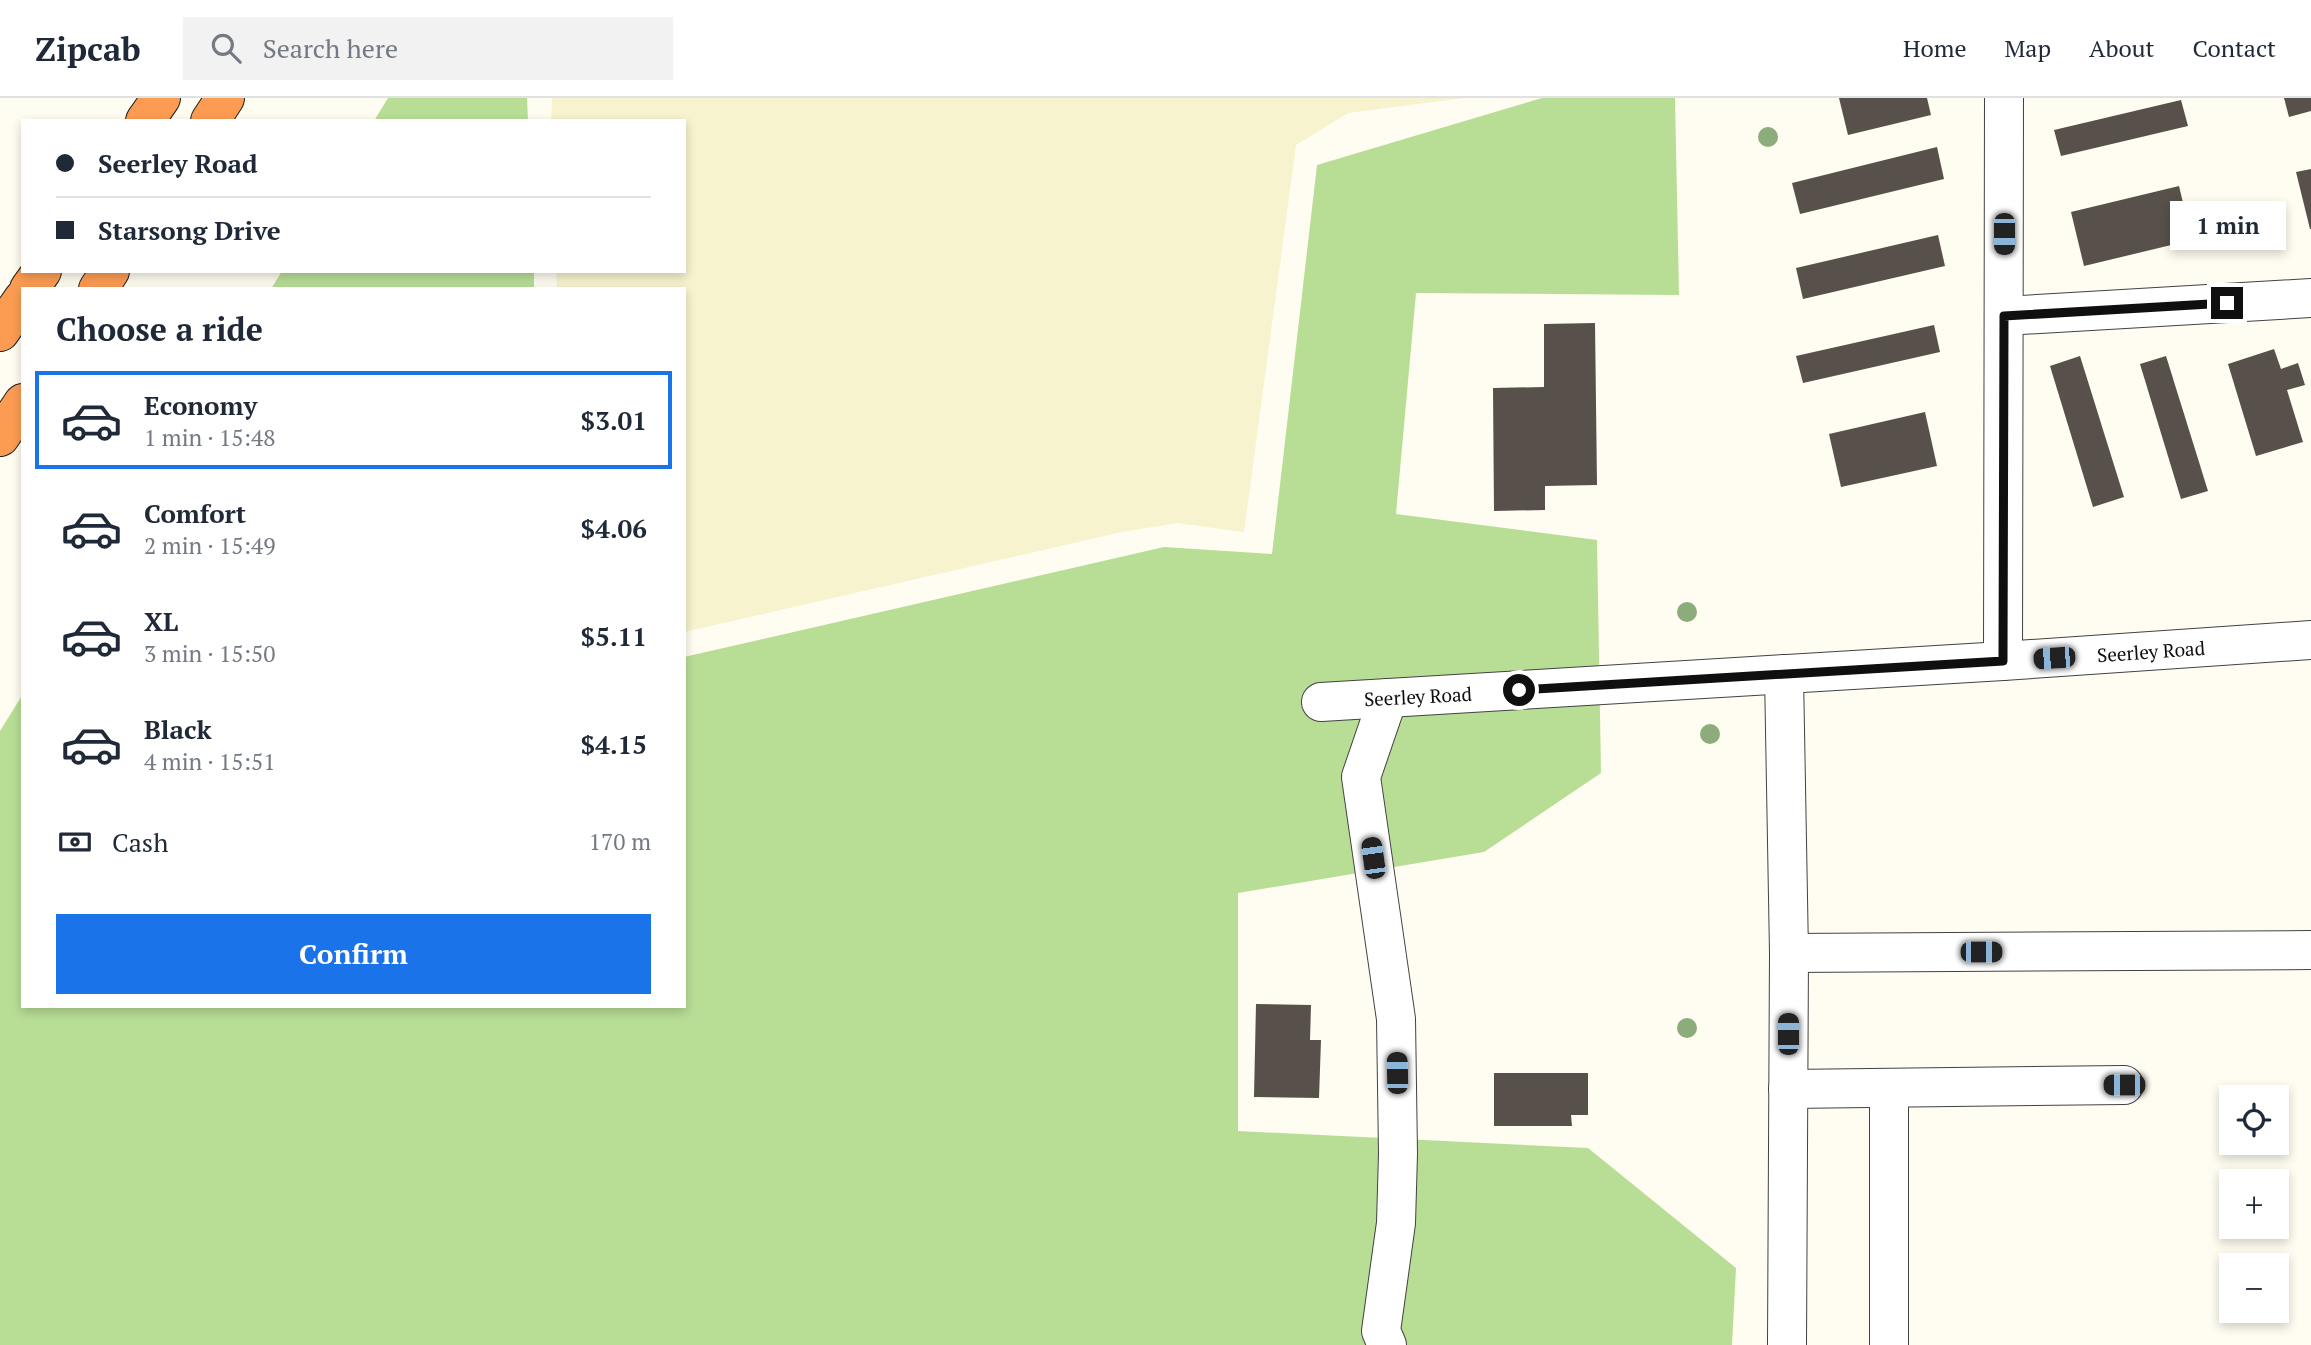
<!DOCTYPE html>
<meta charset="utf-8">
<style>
body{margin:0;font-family:"PT Serif",serif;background:#f2f2f3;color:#1f2937;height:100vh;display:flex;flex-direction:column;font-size:26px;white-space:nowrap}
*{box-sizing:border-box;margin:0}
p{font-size:23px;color:#747a83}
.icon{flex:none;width:38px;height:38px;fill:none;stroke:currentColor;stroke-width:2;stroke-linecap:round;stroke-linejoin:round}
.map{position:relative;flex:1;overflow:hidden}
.side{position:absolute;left:21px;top:189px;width:665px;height:721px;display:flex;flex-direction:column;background:#fff;border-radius:0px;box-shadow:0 4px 10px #0003}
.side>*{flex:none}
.banner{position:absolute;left:21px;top:21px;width:665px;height:154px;border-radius:0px;box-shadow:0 4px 10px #0003;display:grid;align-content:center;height:154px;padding:0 35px;background:#fff}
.fabs{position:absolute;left:2219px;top:987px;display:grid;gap:14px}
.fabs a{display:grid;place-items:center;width:70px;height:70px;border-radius:0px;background:#fff;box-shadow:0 4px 10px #0003;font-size:35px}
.end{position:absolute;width:32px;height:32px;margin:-16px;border:9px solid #0f0f0f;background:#fff;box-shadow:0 0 0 4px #fff}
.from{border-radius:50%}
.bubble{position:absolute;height:49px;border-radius:0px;background:#fff;box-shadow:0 4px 10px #0003;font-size:23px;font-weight:700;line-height:49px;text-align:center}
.car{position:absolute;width:21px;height:42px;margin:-21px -10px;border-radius:9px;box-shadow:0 0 5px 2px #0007;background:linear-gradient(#222 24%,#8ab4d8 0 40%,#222 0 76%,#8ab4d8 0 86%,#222 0)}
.banner b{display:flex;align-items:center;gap:24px;height:66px;font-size:26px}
.banner b+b{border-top:2px solid #e0e1e3}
.banner i{width:18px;height:18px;background:#1f2937}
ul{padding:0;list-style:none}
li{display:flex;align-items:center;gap:21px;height:98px;margin:0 14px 10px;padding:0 21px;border:4px solid transparent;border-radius:0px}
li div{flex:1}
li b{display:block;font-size:26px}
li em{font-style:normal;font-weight:700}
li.active{border-color:#1a73e8}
li>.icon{width:63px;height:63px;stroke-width:1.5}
h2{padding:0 35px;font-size:32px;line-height:84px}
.pay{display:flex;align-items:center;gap:18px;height:77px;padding:0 35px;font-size:26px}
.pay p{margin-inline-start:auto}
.primary-button{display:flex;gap:14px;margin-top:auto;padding:14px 35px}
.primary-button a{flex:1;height:80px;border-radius:0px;background:#1a73e8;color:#fff;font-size:28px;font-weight:700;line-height:80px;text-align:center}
header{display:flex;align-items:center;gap:42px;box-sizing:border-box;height:98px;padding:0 35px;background:#fff;border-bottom:2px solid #e0e1e3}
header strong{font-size:33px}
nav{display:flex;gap:38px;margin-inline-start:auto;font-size:24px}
.search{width:490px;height:63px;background:#f2f2f3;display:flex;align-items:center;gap:18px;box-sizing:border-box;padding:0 24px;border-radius:0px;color:#747a83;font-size:26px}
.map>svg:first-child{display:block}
</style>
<header>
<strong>Zipcab</strong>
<div class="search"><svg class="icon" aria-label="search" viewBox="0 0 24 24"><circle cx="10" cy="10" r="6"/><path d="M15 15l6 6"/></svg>Search here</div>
<nav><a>Home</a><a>Map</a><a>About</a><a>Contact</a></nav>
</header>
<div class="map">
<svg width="2311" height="1247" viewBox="0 0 2311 1247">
<rect width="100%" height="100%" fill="#fffcf1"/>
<polygon fill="#f7f3cf" points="552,0 1464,0 1348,15 1296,47 1244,434 1177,425 1122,434 684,534 684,191 557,191 556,173 684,173 684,23 551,23"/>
<g fill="#b8de96">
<polygon points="388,0 527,0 528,23 374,23"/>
<polygon points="1542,0 1675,0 1679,197 1416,195 1396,416 1597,442 1601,675 1484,754 1238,795 1238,1033 1588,1050 1736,1170 1732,1247 0,1247 0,633 23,596 23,908 684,908 684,559 1164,449 1272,456 1317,67"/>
<polygon points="282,173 534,173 534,191 271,191"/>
</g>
<g fill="#58504a">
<polygon points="1839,0 1927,0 1931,17 1848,37"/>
<polygon points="2284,0 2311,0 2311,13 2289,19"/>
<polygon points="2181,2 2188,28 2061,58 2054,32"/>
<polygon points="1937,49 1944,81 1800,116 1792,85"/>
<polygon points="2311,71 2311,131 2310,131 2296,74"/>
<polygon points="2179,88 2192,142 2084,168 2071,114"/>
<polygon points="1938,137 1945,168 1803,201 1796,170"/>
<polygon points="1595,225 1597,387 1545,388 1545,412 1494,413 1493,290 1544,289 1544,226"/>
<polygon points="1934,227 1940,254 1803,285 1796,258"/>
<polygon points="2274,251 2281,271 2298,265 2305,287 2287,292 2303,344 2256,358 2228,266"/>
<polygon points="2080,258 2124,399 2093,409 2050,268"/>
<polygon points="2166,258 2208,393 2181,401 2140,266"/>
<polygon points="1925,314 1937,368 1841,389 1829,336"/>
<polygon points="1256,906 1311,907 1310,942 1321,942 1319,1000 1254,999"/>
<polygon points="1494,975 1588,975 1588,1017 1571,1017 1572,1028 1494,1028"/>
</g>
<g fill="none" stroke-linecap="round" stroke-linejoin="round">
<g stroke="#424242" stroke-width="40">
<g id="minor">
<polyline points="2004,218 2311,200"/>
<polyline points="2003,563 2004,0"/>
<polyline points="1784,576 1789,855 2311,852"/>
<polyline points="1321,604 2003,563 2311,542"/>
<polyline points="1889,990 1889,1247"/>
<polyline points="1788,991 2124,987"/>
<polyline points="1387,1247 1381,1233 1396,1125 1398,1056 1396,921 1361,679 1388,600"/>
<polyline points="1787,1247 1789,855"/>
</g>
</g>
<g stroke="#202020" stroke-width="40">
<g id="highway">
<polyline points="145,23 161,0"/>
<polyline points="210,23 225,0"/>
<polyline points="29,191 42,173"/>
<polyline points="98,191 110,173"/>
<polyline points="0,234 23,201"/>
<polyline points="0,339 23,305"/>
</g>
</g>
<use href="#minor" stroke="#fff" stroke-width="38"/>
<use href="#highway" stroke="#fc9c52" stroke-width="38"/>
</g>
<g fill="#8cac7b">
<circle cx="1768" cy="39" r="10"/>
<circle cx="1687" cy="514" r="10"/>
<circle cx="1710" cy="636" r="10"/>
<circle cx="1687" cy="930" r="10"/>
</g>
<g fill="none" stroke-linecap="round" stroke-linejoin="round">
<polyline stroke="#0f0f0f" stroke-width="9" points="1519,592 2003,563 2004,218 2227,205"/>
</g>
<g text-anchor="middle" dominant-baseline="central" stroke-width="7" stroke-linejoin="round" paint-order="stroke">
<g font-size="19" fill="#0f0f0f" stroke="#fff">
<text transform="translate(2151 553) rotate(-4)">Seerley Road</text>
<text transform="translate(1418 598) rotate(-3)">Seerley Road</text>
</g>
</g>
</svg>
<div class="fabs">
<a><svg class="icon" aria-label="locate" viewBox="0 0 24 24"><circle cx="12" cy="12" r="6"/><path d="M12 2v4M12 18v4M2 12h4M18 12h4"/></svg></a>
<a>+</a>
<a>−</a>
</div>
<i class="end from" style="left:1519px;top:592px"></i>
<i class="end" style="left:2227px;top:205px"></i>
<div class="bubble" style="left:2170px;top:103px;width:116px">1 min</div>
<i class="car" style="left:2004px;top:136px;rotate:180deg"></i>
<i class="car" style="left:2054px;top:560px;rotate:266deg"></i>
<i class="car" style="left:1373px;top:760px;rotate:352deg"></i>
<i class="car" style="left:1981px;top:854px;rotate:90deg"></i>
<i class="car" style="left:1788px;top:936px;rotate:0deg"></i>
<i class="car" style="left:1397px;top:975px;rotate:359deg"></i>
<i class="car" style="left:2124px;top:987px;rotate:270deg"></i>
<div class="banner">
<b><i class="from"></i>Seerley Road</b>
<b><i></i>Starsong Drive</b>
</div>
<section class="side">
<h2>Choose a ride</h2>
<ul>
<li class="active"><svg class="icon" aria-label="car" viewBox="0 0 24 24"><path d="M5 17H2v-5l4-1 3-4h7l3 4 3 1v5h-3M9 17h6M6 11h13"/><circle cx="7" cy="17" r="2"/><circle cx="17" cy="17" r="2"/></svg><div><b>Economy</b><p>1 min · 15:48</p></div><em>$3.01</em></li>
<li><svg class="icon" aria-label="car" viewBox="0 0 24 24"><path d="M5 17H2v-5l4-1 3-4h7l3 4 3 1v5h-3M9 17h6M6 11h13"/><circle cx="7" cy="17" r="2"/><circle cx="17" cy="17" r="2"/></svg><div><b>Comfort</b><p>2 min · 15:49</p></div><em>$4.06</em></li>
<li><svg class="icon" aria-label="car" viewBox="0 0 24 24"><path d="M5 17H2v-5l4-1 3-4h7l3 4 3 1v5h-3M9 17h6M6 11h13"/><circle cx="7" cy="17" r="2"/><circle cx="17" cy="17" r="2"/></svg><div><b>XL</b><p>3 min · 15:50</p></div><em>$5.11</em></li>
<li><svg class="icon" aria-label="car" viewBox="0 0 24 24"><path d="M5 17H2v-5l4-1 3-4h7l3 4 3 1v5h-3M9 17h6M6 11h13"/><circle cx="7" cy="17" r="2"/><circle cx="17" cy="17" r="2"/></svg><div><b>Black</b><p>4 min · 15:51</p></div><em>$4.15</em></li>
</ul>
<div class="pay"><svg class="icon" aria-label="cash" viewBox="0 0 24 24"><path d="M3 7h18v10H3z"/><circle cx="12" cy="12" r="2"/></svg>Cash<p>170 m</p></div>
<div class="primary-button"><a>Confirm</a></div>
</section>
</div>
